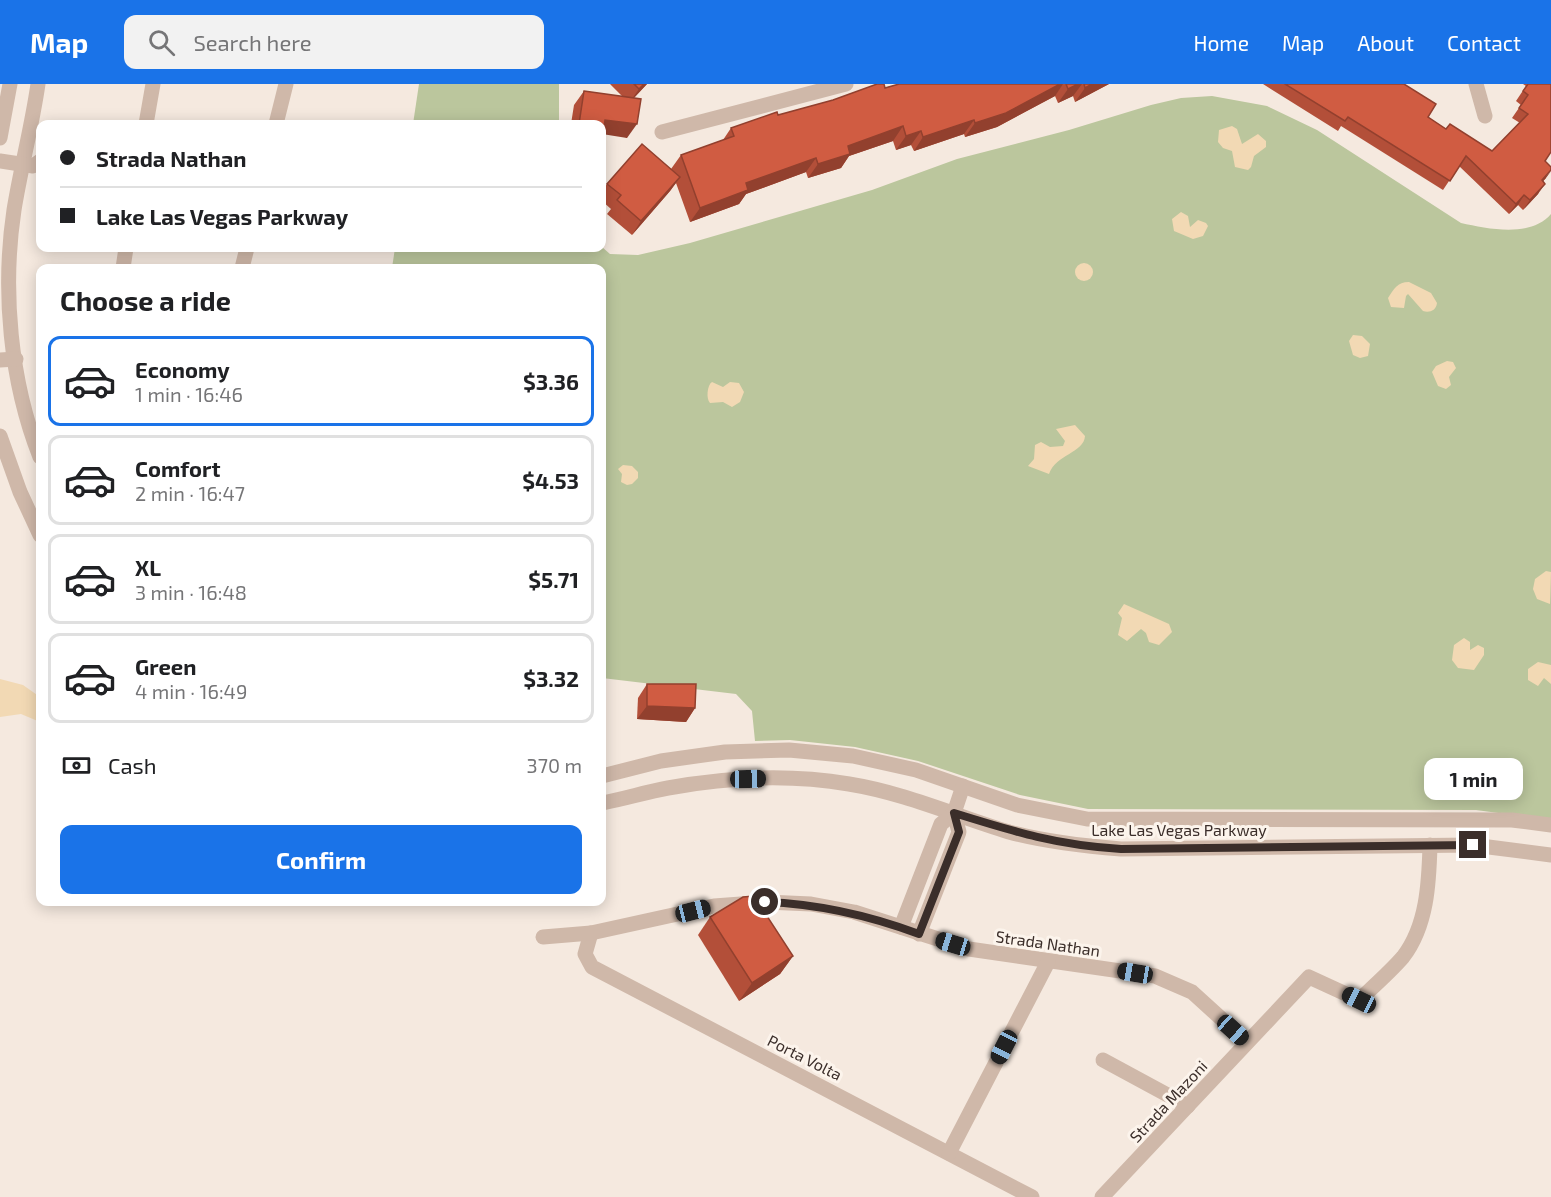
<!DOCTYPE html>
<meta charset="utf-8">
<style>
body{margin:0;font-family:"Exo 2",sans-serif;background:#f2f2f2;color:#202124;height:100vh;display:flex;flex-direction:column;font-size:22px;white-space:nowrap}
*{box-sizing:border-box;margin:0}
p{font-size:20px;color:#757577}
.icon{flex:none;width:33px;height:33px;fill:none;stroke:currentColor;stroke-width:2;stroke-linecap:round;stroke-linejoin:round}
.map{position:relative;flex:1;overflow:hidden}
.side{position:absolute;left:36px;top:180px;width:570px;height:642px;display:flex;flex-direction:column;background:#fff;border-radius:12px;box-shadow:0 3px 15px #0003}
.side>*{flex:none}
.banner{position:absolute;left:36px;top:36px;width:570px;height:132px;border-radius:12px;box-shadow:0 3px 15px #0003;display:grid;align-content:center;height:132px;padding:0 24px;background:#fff}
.end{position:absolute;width:27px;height:27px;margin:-14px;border:8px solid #3b2e2a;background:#fff;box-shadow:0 0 0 3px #fff}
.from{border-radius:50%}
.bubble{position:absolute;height:42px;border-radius:12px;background:#fff;box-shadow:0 3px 15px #0003;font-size:20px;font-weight:700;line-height:42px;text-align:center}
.car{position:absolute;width:18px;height:36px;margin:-18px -9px;border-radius:8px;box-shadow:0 0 4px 2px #0007;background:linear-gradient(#222 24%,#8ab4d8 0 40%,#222 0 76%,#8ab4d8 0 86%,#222 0)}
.banner b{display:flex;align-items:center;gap:21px;height:57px;font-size:22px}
.banner b+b{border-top:2px solid #e0e0e0}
.banner i{width:15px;height:15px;background:#202124}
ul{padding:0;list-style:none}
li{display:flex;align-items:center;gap:18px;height:90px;margin:0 12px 9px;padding:0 12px;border:3px solid #e0e0e0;border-radius:12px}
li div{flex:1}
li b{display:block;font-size:22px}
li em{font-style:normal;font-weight:700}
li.selected{border-color:#1a73e8}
li>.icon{width:54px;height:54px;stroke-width:1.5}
h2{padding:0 24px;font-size:27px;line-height:72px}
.pay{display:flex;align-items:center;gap:15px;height:66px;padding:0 24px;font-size:22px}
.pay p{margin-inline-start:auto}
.button{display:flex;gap:12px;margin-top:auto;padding:12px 24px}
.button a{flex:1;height:69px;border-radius:12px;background:#1a73e8;color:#fff;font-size:24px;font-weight:700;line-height:69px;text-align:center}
header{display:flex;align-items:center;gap:36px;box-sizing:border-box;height:84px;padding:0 30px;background:#1a73e8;color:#fff}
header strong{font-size:28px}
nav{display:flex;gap:33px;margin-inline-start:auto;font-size:21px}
.search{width:420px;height:54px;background:#f2f2f2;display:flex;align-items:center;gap:15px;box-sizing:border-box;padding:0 21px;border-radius:12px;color:#757577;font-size:22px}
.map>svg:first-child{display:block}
</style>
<header>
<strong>Map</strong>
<div class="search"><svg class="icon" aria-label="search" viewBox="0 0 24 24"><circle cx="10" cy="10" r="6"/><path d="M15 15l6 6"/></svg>Search here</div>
<nav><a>Home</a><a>Map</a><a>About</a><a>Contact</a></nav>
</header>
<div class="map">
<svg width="1551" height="1113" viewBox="0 0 1551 1113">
<rect width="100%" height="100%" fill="#f5e9df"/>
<g fill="#bbc69d">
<polygon points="419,0 559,0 559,40 413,40"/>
<path d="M1212,12L1267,22L1317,46L1461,139C1489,145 1530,154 1551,130V736L1476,726L1088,725L1020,711L918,677L855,663L790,656L755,657L752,627L736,610L602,594V184H392L395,164L602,163L610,170L638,171L690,159L872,106L957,75L1069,46L1151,21L1181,14Z"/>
</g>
<g fill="#f2d9b4">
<polygon points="1232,42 1237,45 1242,60 1258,50 1266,57 1266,63 1254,72 1251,83 1248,86 1235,83 1232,67 1223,64 1218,58 1219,46"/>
<polygon points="1181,128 1188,132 1190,143 1198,136 1206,139 1208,142 1203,152 1193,155 1174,147 1172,135"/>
<circle cx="1084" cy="188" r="9"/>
<path d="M1409,198L1431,209L1437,219C1436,227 1429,229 1423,227L1408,210L1406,212L1404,224L1391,223L1388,214C1394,205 1397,198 1409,198Z"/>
<polygon points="1353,251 1362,252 1370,260 1368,272 1360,274 1353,271 1349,257"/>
<polygon points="1447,277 1453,278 1456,284 1449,293 1451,301 1446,305 1438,302 1432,288 1436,282"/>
<path d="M712,298L723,303L730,298L739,299L744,308L740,318L732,323L723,318L710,319C706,315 707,301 712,298Z"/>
<path d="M1075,341L1085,352C1084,369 1056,370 1049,390L1028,382L1034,375L1035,361L1041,358L1050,363L1063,362L1065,357L1056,345Z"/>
<polygon points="623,381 632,382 638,388 638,394 632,400 627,401 621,398 622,390 618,385"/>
<polygon points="1546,487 1551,488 1550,520 1537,515 1533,505 1535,495"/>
<polygon points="1124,520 1169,540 1172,548 1159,561 1149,558 1146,549 1141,545 1127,557 1118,551 1122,534 1118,529"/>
<polygon points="1464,554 1470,558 1470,566 1478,561 1484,564 1484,571 1474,586 1458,584 1452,576 1454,561"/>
<polygon points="1538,578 1551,581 1551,600 1544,594 1538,602 1528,596 1528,585"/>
<polygon points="0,595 23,601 40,613 40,638 21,630 0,633"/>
</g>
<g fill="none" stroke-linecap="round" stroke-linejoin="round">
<g stroke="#cfb8a9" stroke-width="15">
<path d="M38,0C32,42 21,83 14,126C2,206 10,297 40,373"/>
<polyline points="1476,0 1485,32"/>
<polyline points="146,40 153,0"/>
<polyline points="276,40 286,0"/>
<polyline points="662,48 846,0"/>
<polyline points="0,54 10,0"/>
<polyline points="0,77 33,82 40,77"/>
<polyline points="123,184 126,164"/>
<polyline points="242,184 247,164"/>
<polyline points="0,276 16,275"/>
<polyline points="0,352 20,408 40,451"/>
<polyline points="602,692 661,677 725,668 789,666 853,672 916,686 1017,721 1087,735 1512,736 1551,741"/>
<path d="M602,719C624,715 646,708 668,704C727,693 789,690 849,700C905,709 956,732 1009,748C1046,758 1083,762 1121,765L1473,761L1551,771"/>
<polyline points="901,843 941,740 954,729 963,702"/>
<polyline points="591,849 585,870 592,883 1032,1113"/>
<polyline points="919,850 959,748 954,729"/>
<polyline points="543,853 591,849 714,822 766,818 811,820 854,828 969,865 1155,892 1192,908 1247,958"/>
<polyline points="1103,976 1188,1022"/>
<polyline points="949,1069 1048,878"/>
<path d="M1102,1113L1309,893L1359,916C1374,902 1390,888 1403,873C1427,842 1429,799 1430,761"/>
</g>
</g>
<g fill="#b34f39">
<polygon points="610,0 647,0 634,14 627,54 602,40 571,40 574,21 584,7 623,13"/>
<polygon points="899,0 1109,0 1075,18 1073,12 1058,19 1055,12 997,43 965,53 964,50 914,67 911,61 896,66 893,57 849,72 841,84 808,94 806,88 746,110 739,120 690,138 676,99 670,107 632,151 607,130 611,125 602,117 602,107 607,100 672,87 671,85 681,71 723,56 731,44"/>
<polygon points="1263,0 1404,0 1428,33 1446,45 1492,67 1520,39 1512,34 1521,21 1516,17 1526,2 1523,0 1551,0 1545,77 1546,94 1543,97 1538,110 1523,126 1518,121 1509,130 1459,82 1443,106 1341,42 1338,47"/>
<polygon points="647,600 695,624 686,638 637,635 638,614"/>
<polygon points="710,833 793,872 780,890 739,917 698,851"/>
</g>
<g fill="#92402e">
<polygon points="644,0 647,0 629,19 639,5"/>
<polygon points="1060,0 1063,0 1055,12 997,43 965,53 975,39"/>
<polygon points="1078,0 1082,0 1073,12 1058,19 1068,5"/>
<polygon points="1092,0 1109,0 1075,18 1085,4"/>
<polygon points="605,36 637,40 627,54 602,50"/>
<polygon points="974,36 964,50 914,67 923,53"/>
<polygon points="903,42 893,57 849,72 841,84 808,94 818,80 848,62"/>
<polygon points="921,47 911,61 896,66 906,52"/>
<polygon points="816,74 806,88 746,110 739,120 690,138 700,124 746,99"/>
<polygon points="1551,87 1546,94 1535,106 1542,96"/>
<polygon points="680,93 670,107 632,151 641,137"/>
<polygon points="1545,100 1538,110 1523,126 1530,116"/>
<polygon points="1524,111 1518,121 1509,130 1516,120"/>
<polygon points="647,622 695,624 686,638 637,635"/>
<polygon points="793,872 780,890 739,917 752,899"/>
</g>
<g fill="#d05c42" stroke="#92402e" stroke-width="1.5">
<polygon points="634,0 644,0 639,5"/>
<polygon points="877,0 884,0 885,4 899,0 1060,0 1006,29 975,39 974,36 923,53 921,47 906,52 903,42 848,62 850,70 818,80 816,74 746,99 748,106 700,124 681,71 734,52 731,44 777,28 778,31 833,16"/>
<polygon points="1066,0 1078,0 1068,5"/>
<polygon points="1084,0 1092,0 1085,4"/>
<polygon points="1285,0 1404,0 1436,20 1428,33 1446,45 1450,40 1492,67 1528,30 1519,24 1528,11 1523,7 1528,0 1551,0 1551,68 1545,77 1551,83 1551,86 1542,96 1545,100 1530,116 1524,111 1516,120 1466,72 1450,97 1348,33 1345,37"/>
<polygon points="584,7 641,15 637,40 605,36 602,58 602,40 579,40"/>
<polygon points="642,60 680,93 641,137 617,116 621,111 607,100"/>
<polygon points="647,600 696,600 695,624 647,622"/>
<polygon points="754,812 793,872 752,899 710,833 743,813"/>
</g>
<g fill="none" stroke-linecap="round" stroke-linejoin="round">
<path stroke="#3b2e2a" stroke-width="8" d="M765,818C820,820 868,831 919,850L959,748L954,729C1015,748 1056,761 1121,765L1473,761"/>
</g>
<g text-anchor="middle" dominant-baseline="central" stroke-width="6" stroke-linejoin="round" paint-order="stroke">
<g font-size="16" fill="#3b2e2a" stroke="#fcf4ec">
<text x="1179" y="745">Lake Las Vegas Parkway</text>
<text transform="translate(1048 859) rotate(8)">Strada Nathan</text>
<text transform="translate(805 973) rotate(27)">Porta Volta</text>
<text transform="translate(1168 1017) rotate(-47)">Strada Mazoni</text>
</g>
</g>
</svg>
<i class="end from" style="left:765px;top:818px"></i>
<i class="end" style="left:1473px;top:761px"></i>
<div class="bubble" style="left:1424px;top:674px;width:99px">1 min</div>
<i class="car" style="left:748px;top:695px;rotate:89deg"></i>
<i class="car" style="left:693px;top:827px;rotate:76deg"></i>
<i class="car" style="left:953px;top:860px;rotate:287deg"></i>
<i class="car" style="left:1135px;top:889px;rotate:279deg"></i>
<i class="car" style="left:1359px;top:916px;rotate:296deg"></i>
<i class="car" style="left:1233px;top:946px;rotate:132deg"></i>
<i class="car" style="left:1004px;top:963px;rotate:207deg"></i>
<div class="banner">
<b><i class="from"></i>Strada Nathan</b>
<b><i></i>Lake Las Vegas Parkway</b>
</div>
<section class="side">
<h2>Choose a ride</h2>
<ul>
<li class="selected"><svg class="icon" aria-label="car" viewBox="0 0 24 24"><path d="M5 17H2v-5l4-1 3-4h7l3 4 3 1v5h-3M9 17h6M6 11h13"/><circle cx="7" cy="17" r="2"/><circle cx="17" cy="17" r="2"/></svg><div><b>Economy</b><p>1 min · 16:46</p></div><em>$3.36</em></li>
<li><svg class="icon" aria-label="car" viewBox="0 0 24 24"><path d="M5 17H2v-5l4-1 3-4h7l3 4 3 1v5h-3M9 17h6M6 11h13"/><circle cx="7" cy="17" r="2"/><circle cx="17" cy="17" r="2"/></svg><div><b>Comfort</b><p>2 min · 16:47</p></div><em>$4.53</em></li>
<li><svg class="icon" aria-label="car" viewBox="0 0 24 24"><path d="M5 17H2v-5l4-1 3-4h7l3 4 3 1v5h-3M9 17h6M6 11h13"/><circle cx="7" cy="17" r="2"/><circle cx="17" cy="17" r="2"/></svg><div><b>XL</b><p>3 min · 16:48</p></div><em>$5.71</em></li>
<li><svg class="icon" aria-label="car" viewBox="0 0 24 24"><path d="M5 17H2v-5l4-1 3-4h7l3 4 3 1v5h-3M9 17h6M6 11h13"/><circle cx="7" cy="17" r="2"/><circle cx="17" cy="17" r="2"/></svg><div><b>Green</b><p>4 min · 16:49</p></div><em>$3.32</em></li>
</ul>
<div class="pay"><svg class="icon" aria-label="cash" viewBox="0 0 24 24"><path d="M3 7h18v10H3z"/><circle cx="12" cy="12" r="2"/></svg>Cash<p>370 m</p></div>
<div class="button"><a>Confirm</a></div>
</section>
</div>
